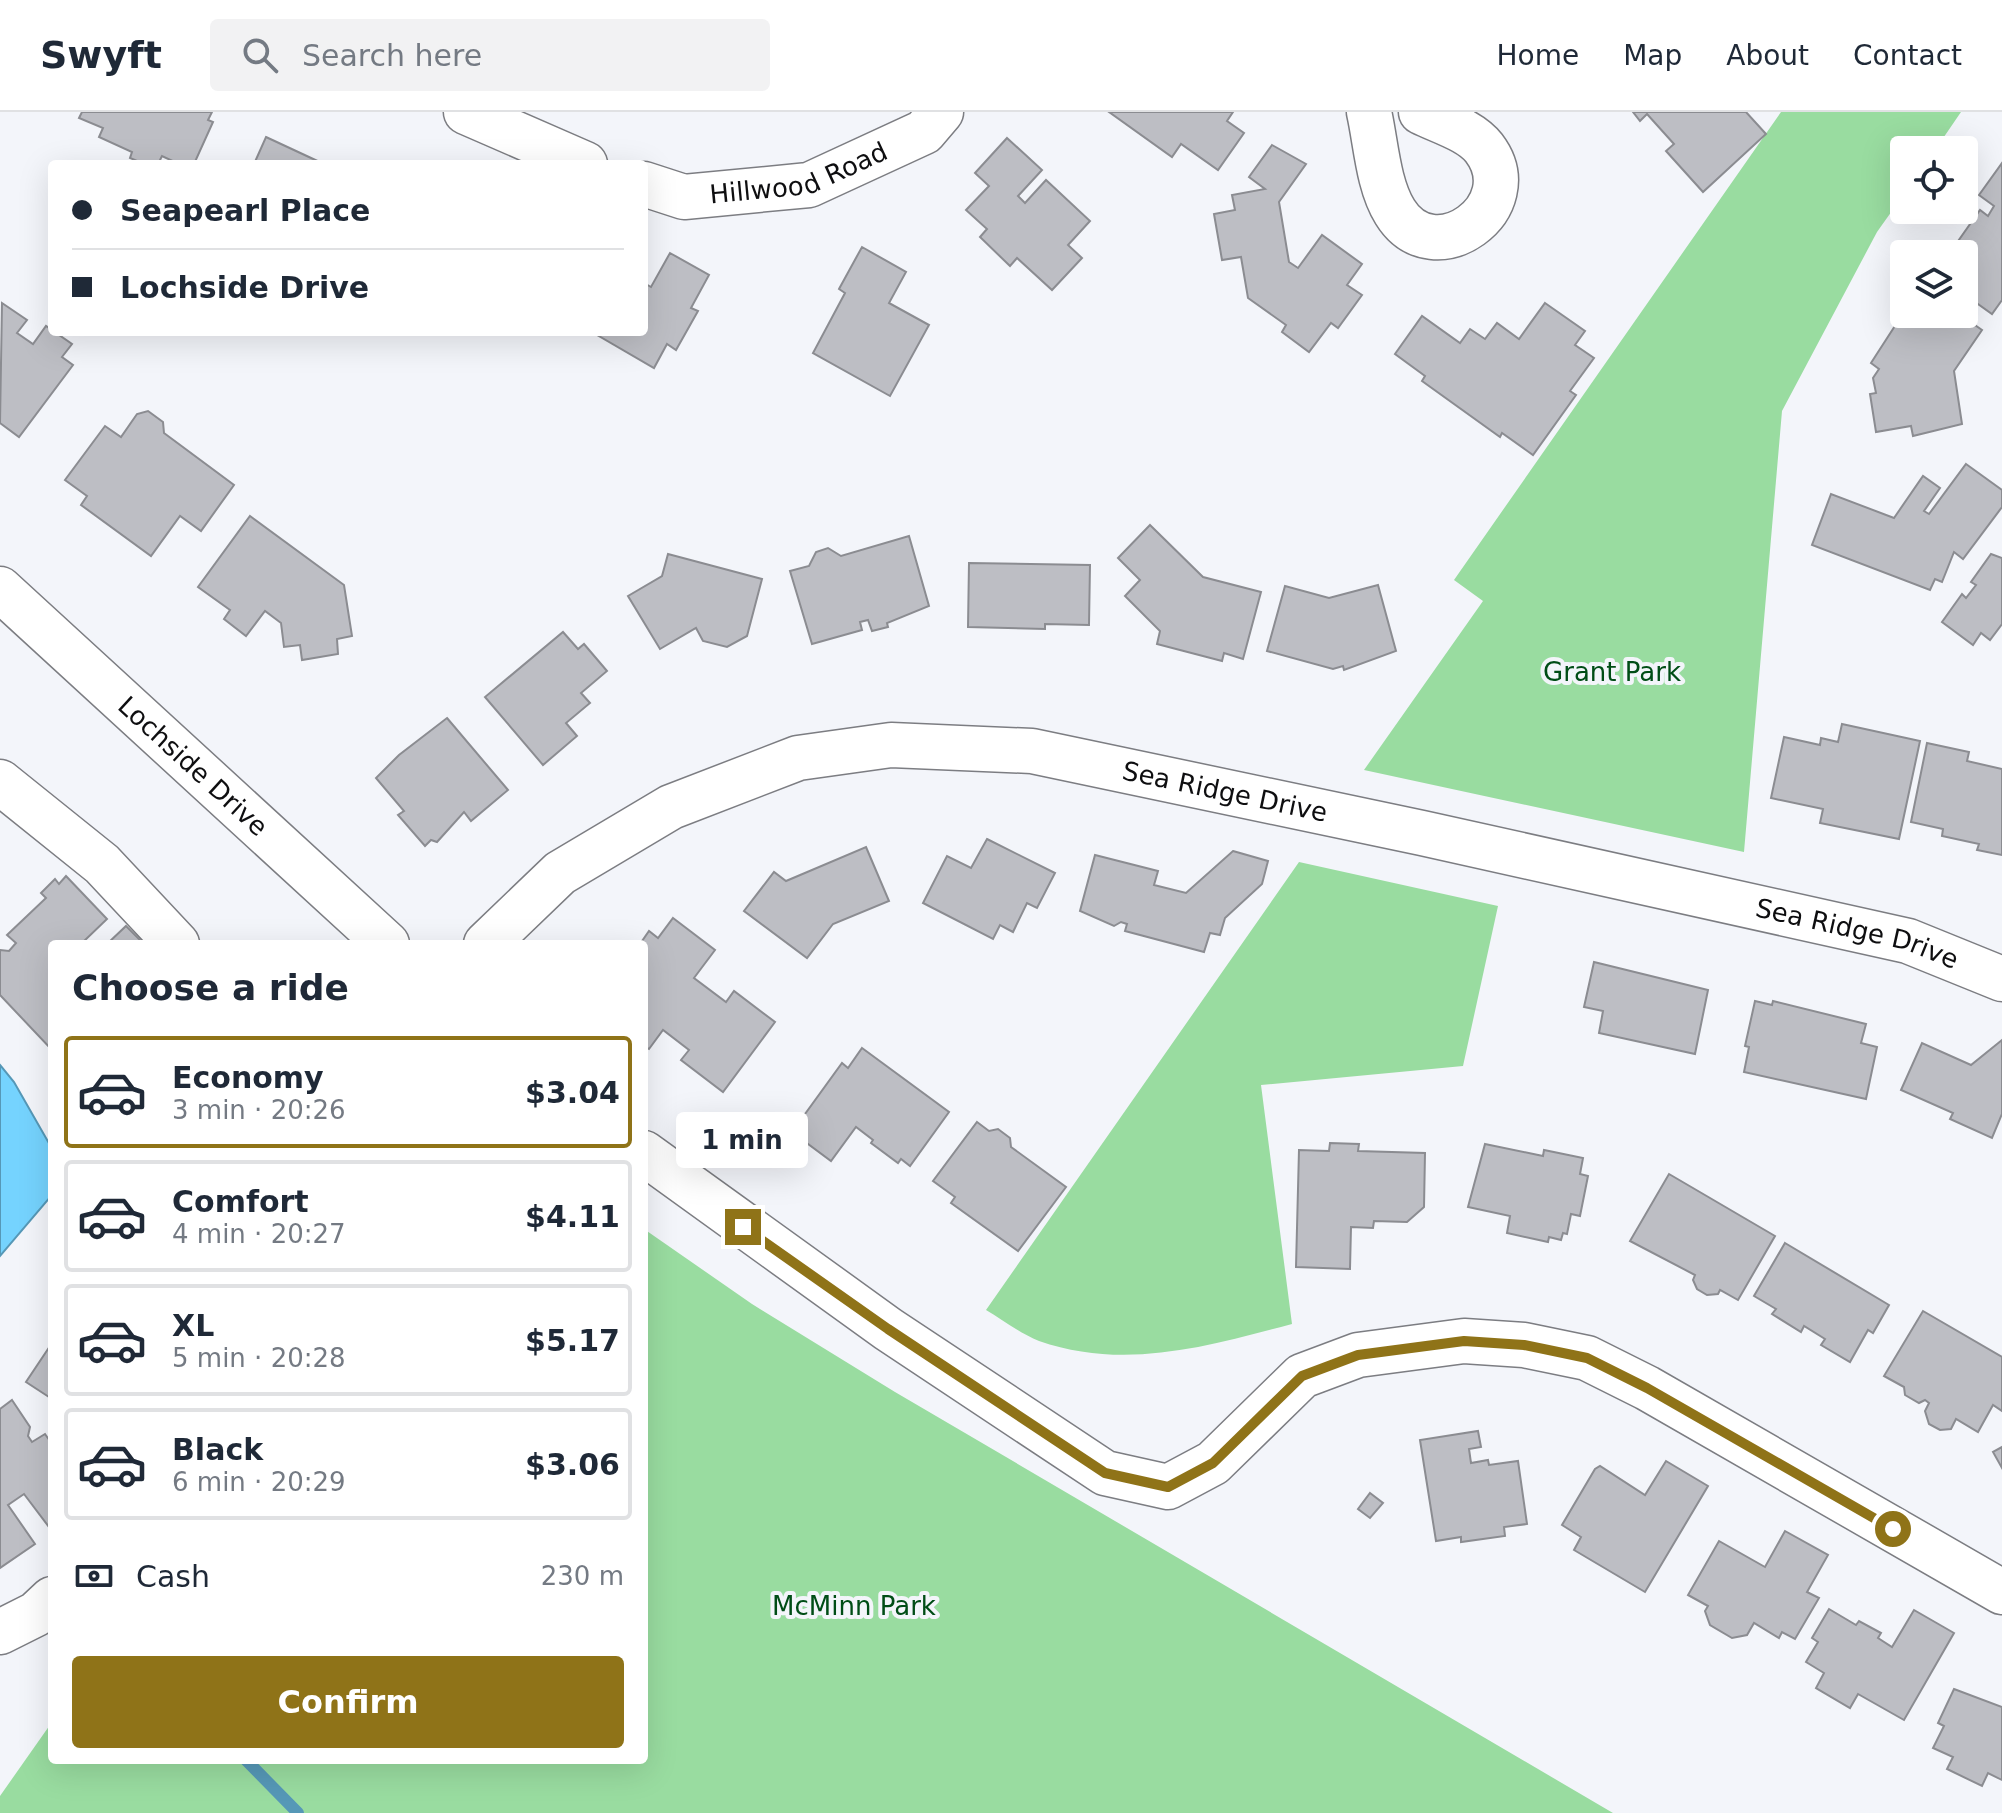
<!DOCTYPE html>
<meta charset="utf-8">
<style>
body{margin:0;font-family:"DejaVu Sans",sans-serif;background:#f2f2f3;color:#1f2937;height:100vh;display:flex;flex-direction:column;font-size:30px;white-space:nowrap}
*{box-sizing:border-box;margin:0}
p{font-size:26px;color:#747a83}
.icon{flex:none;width:44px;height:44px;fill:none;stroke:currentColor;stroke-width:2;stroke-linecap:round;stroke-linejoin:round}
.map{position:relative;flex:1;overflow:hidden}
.details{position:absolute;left:48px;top:828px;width:600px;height:824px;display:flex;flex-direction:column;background:#fff;border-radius:8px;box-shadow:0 8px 32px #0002}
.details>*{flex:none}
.guide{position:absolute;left:48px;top:48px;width:600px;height:176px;border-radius:8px;box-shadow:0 8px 32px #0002;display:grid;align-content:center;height:176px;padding:0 24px;background:#fff}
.controls{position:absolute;left:1890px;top:24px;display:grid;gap:16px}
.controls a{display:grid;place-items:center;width:88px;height:88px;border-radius:8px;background:#fff;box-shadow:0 8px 32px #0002;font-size:40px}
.end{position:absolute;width:36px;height:36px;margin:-18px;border:10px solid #8f7318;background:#fff;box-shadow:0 0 0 4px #fff}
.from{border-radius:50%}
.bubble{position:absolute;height:56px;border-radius:8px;background:#fff;box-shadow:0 8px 32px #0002;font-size:26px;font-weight:600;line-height:56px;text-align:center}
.guide b{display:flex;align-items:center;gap:28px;height:76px;font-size:30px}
.guide b+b{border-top:2px solid #e0e1e3}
.guide i{width:20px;height:20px;background:#1f2937}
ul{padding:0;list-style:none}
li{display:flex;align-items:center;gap:24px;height:112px;margin:0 16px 12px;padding:0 8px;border:4px solid #e0e1e3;border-radius:8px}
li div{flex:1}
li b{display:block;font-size:30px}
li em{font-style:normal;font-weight:600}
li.on{border-color:#8f7318}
li>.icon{width:72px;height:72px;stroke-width:1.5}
h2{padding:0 24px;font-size:36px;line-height:96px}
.pay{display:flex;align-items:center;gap:20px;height:88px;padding:0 24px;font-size:30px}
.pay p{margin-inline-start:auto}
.action{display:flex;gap:16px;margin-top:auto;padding:16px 24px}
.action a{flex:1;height:92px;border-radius:8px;background:#8f7318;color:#fff;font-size:32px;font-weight:600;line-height:92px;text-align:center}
header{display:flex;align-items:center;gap:48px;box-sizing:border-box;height:112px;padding:0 40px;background:#fff;border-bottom:2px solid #e0e1e3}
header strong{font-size:38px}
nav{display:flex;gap:44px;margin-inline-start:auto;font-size:28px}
.search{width:560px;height:72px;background:#f2f2f3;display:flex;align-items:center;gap:20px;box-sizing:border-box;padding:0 28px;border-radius:8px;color:#747a83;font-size:30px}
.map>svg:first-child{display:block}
</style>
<header>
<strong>Swyft</strong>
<div class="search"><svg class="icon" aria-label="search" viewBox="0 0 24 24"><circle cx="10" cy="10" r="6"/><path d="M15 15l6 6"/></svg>Search here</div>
<nav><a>Home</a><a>Map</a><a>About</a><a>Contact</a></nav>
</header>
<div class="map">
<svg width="2002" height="1701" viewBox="0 0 2002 1701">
<rect width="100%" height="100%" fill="#f3f5fa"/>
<g fill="#99dca0">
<polygon points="1781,0 1961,0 1935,38 1904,38 1904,82 1877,120 1782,299 1744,740 1364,658 1483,489 1454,468"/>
<path d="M1299,750L1498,794L1463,954L1261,973L1292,1212C1209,1234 1125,1259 1039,1229C1021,1222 1003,1208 986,1198Z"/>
<polygon points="644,1117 752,1192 895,1280 1613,1701 0,1701 0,1684 52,1610 52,1648 644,1648"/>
</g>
<polygon fill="#75d3fe" stroke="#5698b7" stroke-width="2" points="0,953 14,970 50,1033 52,1083 0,1144"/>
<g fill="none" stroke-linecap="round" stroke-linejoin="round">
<polyline stroke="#5698b7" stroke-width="12" points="246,1648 298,1701"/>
</g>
<g fill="#bdbec4" stroke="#8b8c91" stroke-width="2">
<polygon points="82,0 212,0 208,8 213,10 194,52 179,52 162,44 158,52 144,52 130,46 132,40 99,25 103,16 79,6"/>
<polygon points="1109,0 1233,0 1227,9 1244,21 1218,58 1181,32 1172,45"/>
<polygon points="1633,0 1746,0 1766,22 1703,80 1666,39 1674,32 1647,2 1640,9"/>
<polygon points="266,25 324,52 254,52"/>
<polygon points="1007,26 1042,58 1018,84 1025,91 1046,68 1090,109 1068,133 1082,146 1052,178 1017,146 1010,154 980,125 987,117 966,98 989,74 975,61"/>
<polygon points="1272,33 1306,52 1279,90 1289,150 1298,156 1322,123 1362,152 1347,173 1362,183 1338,216 1331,211 1309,240 1282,220 1286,213 1248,186 1241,145 1222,148 1214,102 1235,98 1232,83 1265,77 1249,65"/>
<polygon points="2002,51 2002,188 1992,202 1964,182 1964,142 1949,142 1980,98 1988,104 1994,94 1979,83"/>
<polygon points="862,135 906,160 889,191 929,213 890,284 813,241 845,181 839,177"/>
<polygon points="670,141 709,163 691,196 698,199 676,238 667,232 654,256 592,220 644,220 644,171 651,175"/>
<polygon points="2,191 27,208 17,221 33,232 46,214 72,232 62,245 73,253 19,325 0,311"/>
<polygon points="1545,191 1585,219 1575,233 1594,246 1570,279 1576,283 1533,343 1502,321 1500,325 1422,269 1425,264 1395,242 1422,204 1460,231 1470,217 1485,227 1497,211 1519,227"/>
<polygon points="1904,192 1904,202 1959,202 1982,218 1954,259 1962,312 1913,324 1911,314 1876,320 1870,282 1876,281 1873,266 1879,257 1871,251 1902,203 1898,200"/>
<polygon points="148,299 163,310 164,321 234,373 201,419 180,404 151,444 81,393 87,384 65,368 105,314 121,325 137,302"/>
<polygon points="1966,352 2002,378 2002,395 1963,447 1954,440 1942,470 1935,467 1930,478 1812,433 1831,382 1894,406 1923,364 1940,376 1924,399 1929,402"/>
<polygon points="250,404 344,473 352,524 337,527 338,542 302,548 300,533 284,535 281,511 265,499 246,524 224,507 230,498 198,475"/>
<polygon points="1150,413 1203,465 1261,480 1243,547 1224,541 1222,549 1157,532 1160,519 1125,484 1140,468 1118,446"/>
<polygon points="909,424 929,494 887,511 888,515 872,519 868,508 860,510 862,518 812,532 790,459 809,454 816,440 828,436 841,444"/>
<polygon points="668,442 762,467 747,524 727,535 703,529 696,516 660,537 628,484 662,464"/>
<polygon points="1991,442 2002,446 2002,512 1990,528 1981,521 1973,533 1942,510 1962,482 1966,486 1976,473 1971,470"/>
<polygon points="969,451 1090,453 1089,513 1045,512 1045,517 968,515"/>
<polygon points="1378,473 1396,539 1344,558 1343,554 1333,557 1267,539 1285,474 1329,486"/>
<polygon points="563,520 578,537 584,532 607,559 581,581 590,591 566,611 577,624 543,653 485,585"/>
<polygon points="447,606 508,678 471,709 464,700 437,730 431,728 425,734 398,703 404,699 376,666 399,643"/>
<polygon points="1842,612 1920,629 1899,727 1820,711 1823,697 1771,686 1784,625 1820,633 1821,626 1838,630"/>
<polygon points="1927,631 1969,640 1967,649 2002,657 2002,743 1977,738 1979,732 1942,724 1943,717 1911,710"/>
<polygon points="987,727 1055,761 1037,796 1027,791 1013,820 1000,813 993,827 923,791 947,744 971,756"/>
<polygon points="866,735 889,789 833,812 807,846 744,799 774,760 786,769"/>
<polygon points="1233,739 1268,749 1262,772 1225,806 1220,823 1210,821 1204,840 1125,819 1127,812 1121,810 1114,814 1080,799 1095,743 1158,759 1154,773 1186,781"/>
<polygon points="66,764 107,807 81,832 52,832 52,938 0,883 0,838 9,839 16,831 7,823 46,786 41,781 55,767 59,772"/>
<polygon points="673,806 715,838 694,866 726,890 734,879 775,910 723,980 681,948 689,938 663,918 649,937 644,934 644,832 640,832 649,819 658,826"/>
<polygon points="126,814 144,832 107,832"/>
<polygon points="1594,850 1708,878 1695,942 1599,921 1603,899 1584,895"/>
<polygon points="1755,889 1772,893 1773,889 1866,912 1861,931 1877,935 1866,987 1744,960 1749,935 1745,934"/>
<polygon points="2002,928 2002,1002 1992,1026 1950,1007 1953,1001 1901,978 1922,931 1971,953"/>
<polygon points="862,936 949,1000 910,1054 901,1047 898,1051 871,1031 873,1028 856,1015 831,1049 792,1020 842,951 848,956"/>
<polygon points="977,1010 989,1019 998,1017 1010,1026 1011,1035 1066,1075 1018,1139 951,1091 955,1085 933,1069"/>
<polygon points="1330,1031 1359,1032 1358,1039 1425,1041 1424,1095 1407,1110 1374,1109 1373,1116 1351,1115 1350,1157 1296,1155 1299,1038 1329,1039"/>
<polygon points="1485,1032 1543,1044 1544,1038 1583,1046 1580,1062 1588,1064 1580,1104 1571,1102 1567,1122 1563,1121 1561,1128 1549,1125 1548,1130 1507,1121 1510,1104 1468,1095"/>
<polygon points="1669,1062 1775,1124 1738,1188 1720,1178 1718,1182 1707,1183 1697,1177 1693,1168 1695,1163 1630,1129"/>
<polygon points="1785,1131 1889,1193 1873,1221 1868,1218 1850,1250 1821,1233 1825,1227 1804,1214 1801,1220 1772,1202 1776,1197 1754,1184"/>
<polygon points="1923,1199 2002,1245 2002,1299 1993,1293 1978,1320 1956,1307 1951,1317 1940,1318 1929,1312 1925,1299 1929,1291 1925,1288 1919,1291 1905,1283 1904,1275 1884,1264"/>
<polygon points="52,1231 52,1287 26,1270"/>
<polygon points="12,1288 30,1315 28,1324 32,1330 45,1322 52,1332 52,1419 24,1382 8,1393 35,1432 0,1456 0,1297"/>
<polygon points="1478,1319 1481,1335 1469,1337 1471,1351 1488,1348 1489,1353 1518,1349 1527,1412 1504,1415 1505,1424 1461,1430 1461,1425 1436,1429 1420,1328"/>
<polygon points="2002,1335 2002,1356 1993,1340"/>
<polygon points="1666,1349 1708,1374 1645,1480 1574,1438 1581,1425 1562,1413 1595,1357 1600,1354 1645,1383"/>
<polygon points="1370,1381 1383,1391 1370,1406 1358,1397"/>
<polygon points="1785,1419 1828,1443 1807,1480 1819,1486 1795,1527 1782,1520 1779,1526 1754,1511 1747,1523 1732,1526 1710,1513 1705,1499 1708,1494 1688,1483 1719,1429 1765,1455"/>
<polygon points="1829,1497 1856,1513 1859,1509 1881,1521 1878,1526 1892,1535 1914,1498 1954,1521 1904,1608 1858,1582 1850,1596 1816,1576 1824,1561 1806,1550 1818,1530 1812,1526"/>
<polygon points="1954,1577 2002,1595 2002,1668 1988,1661 1982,1674 1947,1657 1953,1645 1933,1636 1944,1614 1938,1611"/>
</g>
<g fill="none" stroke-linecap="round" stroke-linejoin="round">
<g stroke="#7c7d82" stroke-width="47">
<g id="minor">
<polyline points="466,0 585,52"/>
<path d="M1369,0C1376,31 1378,73 1395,100C1434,163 1529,95 1484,36C1470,18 1441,10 1421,0"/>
<path id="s1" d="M644,72L684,85L809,73L924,20L941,0"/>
<path id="s2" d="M0,477L387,832"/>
<polyline points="0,670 102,752 177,832"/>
<path id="s3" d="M486,832L560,761L671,695L798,646L891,633L1032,639L1422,721L1908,829L2002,867"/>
<polyline points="644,1041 888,1217 1105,1361 1168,1375 1213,1351 1302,1264 1358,1243 1464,1229 1524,1233 1587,1246 1647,1276 2002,1480"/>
<polyline points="0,1520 36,1502 52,1487"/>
</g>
</g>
<use href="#minor" stroke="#fff" stroke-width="44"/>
</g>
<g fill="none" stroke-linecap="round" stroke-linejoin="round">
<polyline stroke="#8f7318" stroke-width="10" points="743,1115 888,1217 1105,1361 1168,1375 1213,1351 1302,1264 1358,1243 1464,1229 1524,1233 1587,1246 1647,1276 1893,1417"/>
</g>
<g text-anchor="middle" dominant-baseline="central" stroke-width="8" stroke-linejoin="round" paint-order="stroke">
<g font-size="26" fill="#0e0e10" stroke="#f3f5fa">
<text stroke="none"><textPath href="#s1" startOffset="160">Hillwood Road</textPath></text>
<text stroke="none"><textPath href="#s2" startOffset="262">Lochside Drive</textPath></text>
<text stroke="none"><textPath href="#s3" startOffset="800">Sea Ridge Drive</textPath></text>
<text stroke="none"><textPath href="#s3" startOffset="1448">Sea Ridge Drive</textPath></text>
</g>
<g font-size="26" fill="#004d16" stroke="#f3f5fa">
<text x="1612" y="560">Grant Park</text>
<text x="854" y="1494">McMinn Park</text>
</g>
</g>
</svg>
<div class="controls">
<a><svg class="icon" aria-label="locate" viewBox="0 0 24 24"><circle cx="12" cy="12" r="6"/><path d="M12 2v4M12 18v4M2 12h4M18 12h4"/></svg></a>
<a><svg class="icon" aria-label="layers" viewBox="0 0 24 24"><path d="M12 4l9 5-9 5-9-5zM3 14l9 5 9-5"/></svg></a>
</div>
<i class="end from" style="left:1893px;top:1417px"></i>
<i class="end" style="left:743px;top:1115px"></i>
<div class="bubble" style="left:676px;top:1000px;width:132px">1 min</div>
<div class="guide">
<b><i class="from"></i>Seapearl Place</b>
<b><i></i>Lochside Drive</b>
</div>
<section class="details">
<h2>Choose a ride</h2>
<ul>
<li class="on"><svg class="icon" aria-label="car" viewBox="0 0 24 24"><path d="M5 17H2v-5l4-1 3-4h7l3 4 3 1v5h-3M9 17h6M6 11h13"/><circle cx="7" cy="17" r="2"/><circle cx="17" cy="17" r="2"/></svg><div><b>Economy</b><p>3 min · 20:26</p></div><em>$3.04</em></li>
<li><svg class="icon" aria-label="car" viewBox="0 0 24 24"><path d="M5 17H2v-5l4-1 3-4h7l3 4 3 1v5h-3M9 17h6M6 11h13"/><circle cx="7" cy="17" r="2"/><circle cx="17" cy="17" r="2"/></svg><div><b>Comfort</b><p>4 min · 20:27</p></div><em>$4.11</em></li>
<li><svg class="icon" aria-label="car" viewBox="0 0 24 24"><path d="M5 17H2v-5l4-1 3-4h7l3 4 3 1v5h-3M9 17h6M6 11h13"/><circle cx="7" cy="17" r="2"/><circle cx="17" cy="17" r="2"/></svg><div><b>XL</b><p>5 min · 20:28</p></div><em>$5.17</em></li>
<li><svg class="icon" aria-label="car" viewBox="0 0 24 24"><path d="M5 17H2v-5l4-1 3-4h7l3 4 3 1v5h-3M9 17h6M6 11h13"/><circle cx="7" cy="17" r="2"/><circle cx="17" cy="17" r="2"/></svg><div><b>Black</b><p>6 min · 20:29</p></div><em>$3.06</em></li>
</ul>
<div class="pay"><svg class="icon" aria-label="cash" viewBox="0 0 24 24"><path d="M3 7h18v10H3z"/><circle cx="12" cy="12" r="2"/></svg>Cash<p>230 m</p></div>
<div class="action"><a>Confirm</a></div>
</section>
</div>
